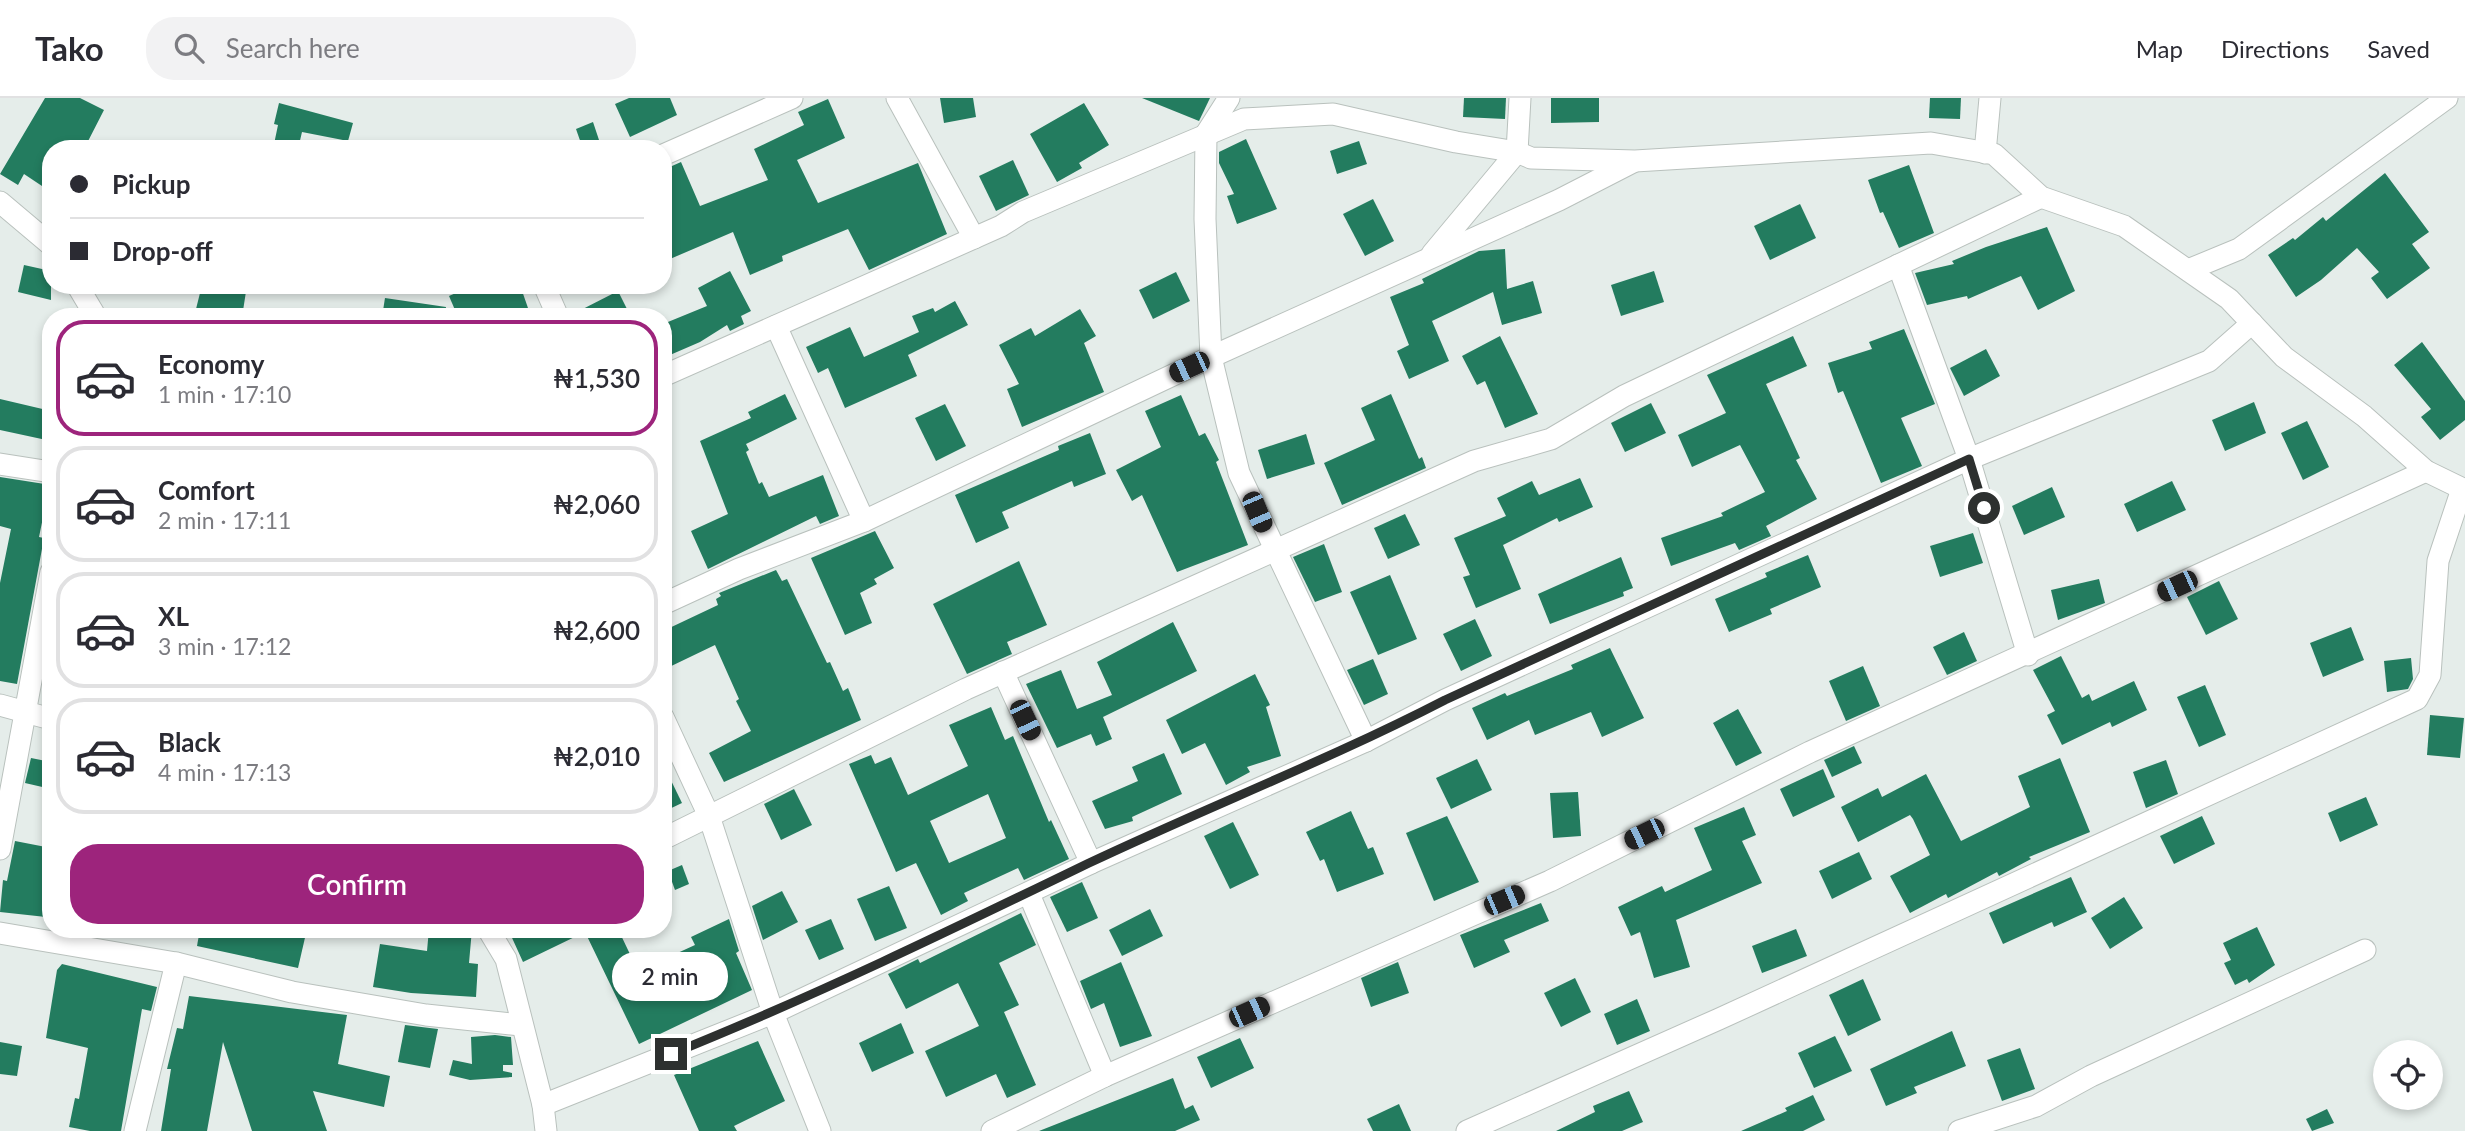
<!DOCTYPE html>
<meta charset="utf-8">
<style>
body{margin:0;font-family:Lato,sans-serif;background:#f2f2f3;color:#2b2b33;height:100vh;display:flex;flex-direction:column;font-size:26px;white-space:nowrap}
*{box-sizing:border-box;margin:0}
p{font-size:23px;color:#7c7c81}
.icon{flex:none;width:38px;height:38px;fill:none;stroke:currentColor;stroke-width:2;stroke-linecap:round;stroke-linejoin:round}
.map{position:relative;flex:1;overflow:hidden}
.side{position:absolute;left:42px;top:210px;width:630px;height:630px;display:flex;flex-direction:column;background:#fff;border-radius:28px;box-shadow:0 4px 10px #0003}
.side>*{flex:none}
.top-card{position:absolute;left:42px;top:42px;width:630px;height:154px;border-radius:28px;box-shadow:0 4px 10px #0003;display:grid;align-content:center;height:154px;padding:0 28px;background:#fff}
.buttons{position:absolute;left:2373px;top:942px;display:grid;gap:14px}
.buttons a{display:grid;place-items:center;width:70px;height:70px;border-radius:50%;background:#fff;box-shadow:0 4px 10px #0003;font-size:35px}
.end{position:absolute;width:32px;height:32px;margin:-16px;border:9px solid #2d302f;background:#fff;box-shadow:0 0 0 4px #fff}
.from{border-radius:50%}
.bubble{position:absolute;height:49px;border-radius:24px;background:#fff;box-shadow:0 4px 10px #0003;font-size:23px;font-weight:600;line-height:49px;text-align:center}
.car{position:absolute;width:21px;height:42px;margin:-21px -10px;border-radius:9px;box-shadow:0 0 5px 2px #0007;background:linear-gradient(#222 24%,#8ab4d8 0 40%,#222 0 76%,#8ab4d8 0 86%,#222 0)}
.top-card b{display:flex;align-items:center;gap:24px;height:66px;font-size:26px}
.top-card b+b{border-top:2px solid #e1e1e2}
.top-card i{width:18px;height:18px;background:#2b2b33}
ul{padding:12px 0 0;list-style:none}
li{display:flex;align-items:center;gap:21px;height:116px;margin:0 14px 10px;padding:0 14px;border:4px solid #e1e1e2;border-radius:28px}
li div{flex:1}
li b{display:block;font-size:26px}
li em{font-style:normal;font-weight:600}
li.current{border-color:#9d247c}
li>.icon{width:63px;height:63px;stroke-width:1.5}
.primary-button{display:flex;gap:14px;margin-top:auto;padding:14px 28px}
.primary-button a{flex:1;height:80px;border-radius:28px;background:#9d247c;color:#fff;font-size:28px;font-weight:600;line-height:80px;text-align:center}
header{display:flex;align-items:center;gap:42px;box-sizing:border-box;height:98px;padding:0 35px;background:#fff;border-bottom:2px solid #e1e1e2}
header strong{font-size:33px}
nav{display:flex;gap:38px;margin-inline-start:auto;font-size:24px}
.search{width:490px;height:63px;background:#f2f2f3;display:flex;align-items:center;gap:18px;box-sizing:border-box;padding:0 24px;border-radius:28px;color:#7c7c81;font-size:26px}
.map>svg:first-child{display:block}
</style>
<header>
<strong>Tako</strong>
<div class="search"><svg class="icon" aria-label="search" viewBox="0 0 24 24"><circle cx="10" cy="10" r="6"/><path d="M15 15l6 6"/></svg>Search here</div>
<nav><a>Map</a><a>Directions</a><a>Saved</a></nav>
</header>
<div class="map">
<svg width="2465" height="1033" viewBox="0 0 2465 1033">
<rect width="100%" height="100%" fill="#e5edea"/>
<g fill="#237c5f" fill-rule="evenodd">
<polygon points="45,0 80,0 104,12 84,51 51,51 51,94 24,76 18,87 0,76"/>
<polygon points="629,0 670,0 677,17 630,39 615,6"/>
<polygon points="940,0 973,0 976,19 944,25"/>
<polygon points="1142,0 1210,0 1199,23"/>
<polygon points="1464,0 1506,0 1505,21 1463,19"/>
<polygon points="1551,0 1599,0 1599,24 1551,25"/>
<polygon points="1930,0 1961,0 1960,21 1929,20"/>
<polygon points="828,1 845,40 797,62 818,105 918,65 947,136 869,172 848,131 782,158 783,163 750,177 733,134 670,161 663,146 663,128 671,125 663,107 663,72 681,64 700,108 768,82 754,51 804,27 798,14"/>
<polygon points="279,5 353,25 348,43 302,34 298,51 273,51 278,27 274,26"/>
<polygon points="1084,5 1109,47 1079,65 1082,70 1057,84 1030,36"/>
<polygon points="593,24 602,51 583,51 576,31"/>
<polygon points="1246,41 1277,111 1237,126 1227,98 1234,96 1219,65 1219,54"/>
<polygon points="1359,43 1367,66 1337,76 1330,53"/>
<polygon points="1013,62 1029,97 996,113 979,78"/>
<polygon points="1909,67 1934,135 1899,150 1883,114 1880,115 1868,82"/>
<polygon points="2385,75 2429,134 2412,146 2430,170 2387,201 2371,180 2379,174 2357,150 2321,182 2296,199 2268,157 2293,140 2295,142 2323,119 2326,123"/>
<polygon points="1373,101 1394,143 1365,158 1343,116"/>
<polygon points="1800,106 1816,140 1770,162 1754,128"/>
<polygon points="2047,129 2075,193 2038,212 2021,178 1968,201 1967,198 1927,207 1915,175 1954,166 1952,163 1986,149"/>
<polygon points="1505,151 1507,191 1533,183 1542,215 1502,227 1493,194 1432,223 1449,263 1409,281 1397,253 1409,247 1390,199 1424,185 1422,181 1479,153"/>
<polygon points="24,167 51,173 51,202 18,194"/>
<polygon points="730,173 751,213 741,218 744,226 730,233 727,227 700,244 663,260 663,226 707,208 698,190"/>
<polygon points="1654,173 1664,204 1621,218 1611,187"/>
<polygon points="1176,174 1190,203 1153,221 1139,192"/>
<polygon points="202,187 247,187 242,219 194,219"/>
<polygon points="474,187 520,187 528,210 501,219 458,219 449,198"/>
<polygon points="618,193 631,219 571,219 571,217"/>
<polygon points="385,200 446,209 445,219 382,219"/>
<polygon points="955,203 968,227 908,257 917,278 845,310 828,270 818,275 806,249 850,229 864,259 919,234 912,218 933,210 935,214"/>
<polygon points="1080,211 1096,238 1084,245 1104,294 1022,329 1007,291 1019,286 999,247 1031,230 1035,238"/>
<polygon points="1904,231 1935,306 1901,320 1922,368 1881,385 1843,293 1838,295 1828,265 1872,251 1869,244"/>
<polygon points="1500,238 1538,316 1505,330 1485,283 1477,287 1462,258"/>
<polygon points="1793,238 1807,268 1766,286 1800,360 1796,362 1817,401 1766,428 1771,438 1739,452 1735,445 1671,468 1661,440 1723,418 1721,415 1765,394 1740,347 1692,369 1678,337 1726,315 1707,277"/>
<polygon points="2422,244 2465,303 2465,322 2440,342 2421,319 2431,311 2394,267"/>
<polygon points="1986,251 2000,278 1964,298 1950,270"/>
<polygon points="785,296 797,321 746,346 749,352 746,354 759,386 762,384 769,399 823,377 839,418 820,426 816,418 708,471 691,433 728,416 700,343 751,320 748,314"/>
<polygon points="1391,296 1419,361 1422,359 1426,370 1342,407 1324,365 1375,342 1361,310"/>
<polygon points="1181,297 1199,338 1205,335 1219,362 1216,364 1248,447 1177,474 1142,397 1132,403 1116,372 1161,349 1145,313"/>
<polygon points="0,301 51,313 51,343 0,332"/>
<polygon points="2254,304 2266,335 2225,353 2212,322"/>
<polygon points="1651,305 1666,335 1625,354 1611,325"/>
<polygon points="945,306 966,348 936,363 915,320"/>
<polygon points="2307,323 2329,369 2303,382 2281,335"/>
<polygon points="1090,335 1106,376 1074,389 1072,383 1002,414 1009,430 976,445 955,397 1059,352 1058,348"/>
<polygon points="1306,336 1315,366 1267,381 1258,352"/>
<polygon points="0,379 51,387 51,406 46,405 39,439 44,440 17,586 0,583 0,485 11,431 0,428"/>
<polygon points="1580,380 1593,409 1559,424 1557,420 1503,447 1521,491 1476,510 1463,479 1470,477 1454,440 1506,418 1497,400 1532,383 1539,397"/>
<polygon points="2172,383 2186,412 2137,434 2124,406"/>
<polygon points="2052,389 2065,419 2024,437 2012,408"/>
<polygon points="1405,416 1420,447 1388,461 1374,430"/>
<polygon points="875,433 894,470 874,481 877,486 860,495 872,525 845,537 811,460"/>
<polygon points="1973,435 1983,465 1940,479 1930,448"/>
<polygon points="1324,446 1342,494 1315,504 1293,459"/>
<polygon points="1808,457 1821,489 1770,511 1772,516 1729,534 1715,501 1767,479 1765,475"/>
<polygon points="1621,459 1633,490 1623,494 1624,498 1550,526 1538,496"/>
<polygon points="1019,463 1047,527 1007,544 1012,556 967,576 933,506"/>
<polygon points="776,472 782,483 787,481 827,565 830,564 843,593 848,590 861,622 724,684 709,655 751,633 736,603 739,601 715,547 663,572 663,533 718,507 716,501 721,498 719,495"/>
<polygon points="1390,477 1417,541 1378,557 1350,494"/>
<polygon points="2099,481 2105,505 2058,522 2051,492"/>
<polygon points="2219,483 2238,521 2206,537 2187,499"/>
<polygon points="1475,521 1492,558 1461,573 1443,536"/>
<polygon points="1173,524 1197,573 1103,619 1112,641 1096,648 1091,636 1057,650 1026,586 1061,572 1077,611 1112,597 1097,564"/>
<polygon points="2351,529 2364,562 2323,579 2310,545"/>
<polygon points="1964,534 1977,563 1947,577 1933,549"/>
<polygon points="1610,550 1644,620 1602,639 1591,614 1535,637 1529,622 1487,642 1472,610 1505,595 1507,598 1573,571 1571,567"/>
<polygon points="2061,558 2082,600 2089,596 2092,603 2134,583 2147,612 2112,629 2110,624 2062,647 2047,617 2055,613 2033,572"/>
<polygon points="2411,560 2413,581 2408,591 2387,594 2384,563"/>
<polygon points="1373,561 1388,596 1364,607 1347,572"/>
<polygon points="1863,568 1880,608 1846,623 1829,583"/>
<polygon points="1255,576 1270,607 1266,609 1281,658 1247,669 1250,674 1226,687 1205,645 1182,656 1166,622"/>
<polygon points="2205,587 2226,637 2199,649 2177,599"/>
<path d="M991,609L1005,642L1013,638L1049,724L1051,722L1069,761L1024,782L1018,770L964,795L968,803L941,817L916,765L896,774L849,666L871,657L875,666L891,659L908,697L968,668L949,627ZM988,696L1006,740L949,765L930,723Z"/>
<polygon points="1738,611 1762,655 1736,668 1713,625"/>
<polygon points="2430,617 2464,620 2460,660 2427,657"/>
<polygon points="1854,648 1862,665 1832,679 1824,662"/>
<polygon points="1164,655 1182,696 1132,719 1133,723 1105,731 1092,703 1138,683 1132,669"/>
<polygon points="31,660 51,664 51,691 25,685"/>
<polygon points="2060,660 2090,734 2029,759 2031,761 1999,778 1997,774 1948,800 1946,796 1910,815 1890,778 1930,757 1913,721 1910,717 1858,744 1841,709 1878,690 1882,699 1926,676 1961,743 2030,709 2018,678"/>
<polygon points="1477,661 1492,692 1451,711 1436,680"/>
<polygon points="2166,662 2178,696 2146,710 2133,674"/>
<polygon points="663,666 682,705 663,714"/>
<polygon points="1823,671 1835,699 1793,719 1780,691"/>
<polygon points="794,691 812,727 781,742 764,706"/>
<polygon points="1578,694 1581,738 1553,740 1550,695"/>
<polygon points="2366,699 2378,727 2340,744 2328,715"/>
<polygon points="1744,709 1756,737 1742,743 1762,785 1676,822 1690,869 1654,880 1640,834 1631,838 1618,809 1662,788 1665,794 1712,772 1694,730"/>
<polygon points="1351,713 1368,751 1373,749 1384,776 1337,794 1324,761 1320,763 1306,734"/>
<polygon points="1447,718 1479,784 1434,803 1406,735"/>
<polygon points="2202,718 2215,746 2174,766 2160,738"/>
<polygon points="1233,724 1259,777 1230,791 1204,738"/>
<polygon points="15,743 51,750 46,819 0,814 3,782 7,783"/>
<polygon points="1859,754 1872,781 1832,801 1819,773"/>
<polygon points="682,767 689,786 675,792 668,773"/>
<polygon points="2071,779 2087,814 2054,829 2052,824 2003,846 1989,815"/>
<polygon points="1082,784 1098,820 1067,834 1050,799"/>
<polygon points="889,788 907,830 875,843 857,801"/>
<polygon points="782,793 798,824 763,842 752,808"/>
<polygon points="2124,799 2143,830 2110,851 2091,820"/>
<polygon points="1541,805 1549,823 1504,842 1510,854 1474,870 1460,837"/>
<polygon points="1150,811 1163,838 1122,858 1109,832"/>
<polygon points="1021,815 1036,847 999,865 1019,907 1004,914 1036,987 1007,1000 996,976 946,999 925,953 979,928 958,885 906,911 888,876 918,861 920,865"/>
<polygon points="729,821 739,853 736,855 752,892 639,946 585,834 523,864 508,831 618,831 638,873 695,847 691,839"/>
<polygon points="831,821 844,851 819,862 805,832"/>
<polygon points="2257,829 2275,867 2249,885 2247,881 2235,887 2224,865 2231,862 2223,845"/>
<polygon points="200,831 307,831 298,870 197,848"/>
<polygon points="429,831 472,831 469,865 478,866 476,899 411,895 373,889 380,846 427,853"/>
<polygon points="1796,831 1807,858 1762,875 1752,848"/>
<polygon points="1121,864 1152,938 1120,949 1104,905 1091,911 1080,883"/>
<polygon points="1398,864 1409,895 1371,909 1361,880"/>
<polygon points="62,866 157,889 151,913 142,911 121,1033 90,1033 69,1029 75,1000 79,1001 88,950 46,940 57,872"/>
<polygon points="1575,880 1591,914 1561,929 1544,895"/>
<polygon points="1863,881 1881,922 1848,938 1829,897"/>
<polygon points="189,898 347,917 338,966 390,978 384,1009 313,993 327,1033 252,1033 223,944 207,1033 161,1033 171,971 167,971 177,930 183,931"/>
<polygon points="1637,901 1650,933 1617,947 1604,916"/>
<polygon points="901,925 914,955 872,974 859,945"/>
<polygon points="405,927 438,931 430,970 398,964"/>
<polygon points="1952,933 1966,968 1914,989 1917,995 1886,1008 1870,971"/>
<polygon points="495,937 511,939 513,967 503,967 503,973 512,975 512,979 470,982 449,977 453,962 472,966 471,939"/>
<polygon points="1835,938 1852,973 1814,990 1798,955"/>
<polygon points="1240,940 1254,970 1211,990 1197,959"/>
<polygon points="758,943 785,1003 734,1028 737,1033 699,1033 674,977"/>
<polygon points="0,944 22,948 17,978 0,976"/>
<polygon points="2020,950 2035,991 2002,1003 1987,962"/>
<polygon points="1173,980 1185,1011 1193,1007 1200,1022 1175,1033 1039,1033"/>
<polygon points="1629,993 1643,1024 1622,1033 1556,1033 1595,1014 1593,1008"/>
<polygon points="1813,997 1825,1022 1803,1033 1741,1033 1787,1013 1785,1010"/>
<polygon points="1399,1006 1411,1033 1373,1033 1367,1021"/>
<polygon points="2327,1011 2334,1025 2312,1033 2306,1021"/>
</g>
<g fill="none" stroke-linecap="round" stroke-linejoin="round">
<g stroke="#b9c1bd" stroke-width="23">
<g id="minor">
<polyline points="897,0 974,140"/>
<polyline points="1229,0 1206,36 1205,121 1211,259 1239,375 1366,643"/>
<polyline points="1985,55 1990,0"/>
<polyline points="663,57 792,0"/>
<polyline points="0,104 51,147"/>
<polyline points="1432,156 1517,54 1520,0"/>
<polyline points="1898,167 1969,361 2028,557"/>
<polyline points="2188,172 2239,151 2447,0"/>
<polyline points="77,187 96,219"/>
<polyline points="544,187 558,219"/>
<polyline points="776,228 864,423"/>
<polyline points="663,278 1001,128 1023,114 1244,21 1333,16 1456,44 1517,54 1531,60 1635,63 1931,45 1994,56 2041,99 2124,128 2229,201 2284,259 2364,318 2426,373 2465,392"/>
<polyline points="0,366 51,374"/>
<polyline points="663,506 739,471 864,423 1211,259 1559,102 1633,64"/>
<polyline points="1003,574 1091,765"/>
<polyline points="0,607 51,621"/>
<polyline points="663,619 709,718 773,915 820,1033"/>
<polyline points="663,741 966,591 1474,363 1551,341 1624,298 2041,99"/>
<polyline points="0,751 51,474"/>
<polyline points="1029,796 1105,978"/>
<polyline points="488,831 506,861 543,1007 546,1033"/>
<polyline points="0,835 176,865 292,894 426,917 521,927"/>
<polyline points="543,1007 773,915 1091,765 1366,643 1445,602 1969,361 2209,263 2252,225"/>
<polyline points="135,1033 176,865"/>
<polyline points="992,1033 1105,978 1550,783 1810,654 2426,373"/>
<polyline points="1467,1033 1719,921 2417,601 2430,577 2438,463 2462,391"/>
<polyline points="1959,1033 2036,1008 2091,978 2365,852"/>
</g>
</g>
<use href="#minor" stroke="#fff" stroke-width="21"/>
</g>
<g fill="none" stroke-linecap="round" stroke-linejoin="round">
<path stroke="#2d302f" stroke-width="9" d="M671,956C813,899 951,832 1089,765C1207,709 1329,662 1445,602L1969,361L1984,410"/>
</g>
</svg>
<div class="buttons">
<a><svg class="icon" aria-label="locate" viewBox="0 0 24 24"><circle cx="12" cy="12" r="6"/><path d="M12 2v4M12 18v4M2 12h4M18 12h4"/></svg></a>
</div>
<i class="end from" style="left:1984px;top:410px"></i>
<i class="end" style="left:671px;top:956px"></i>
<div class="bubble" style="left:612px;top:854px;width:116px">2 min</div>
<i class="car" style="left:1189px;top:269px;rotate:245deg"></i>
<i class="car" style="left:1257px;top:414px;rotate:157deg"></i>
<i class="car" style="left:2177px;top:488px;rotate:245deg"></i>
<i class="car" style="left:1025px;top:622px;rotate:155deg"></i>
<i class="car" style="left:1644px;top:736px;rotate:244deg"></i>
<i class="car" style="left:1504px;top:802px;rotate:67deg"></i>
<i class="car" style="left:1249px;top:914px;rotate:66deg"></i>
<div class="top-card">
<b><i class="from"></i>Pickup</b>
<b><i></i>Drop-off</b>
</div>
<section class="side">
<ul>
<li class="current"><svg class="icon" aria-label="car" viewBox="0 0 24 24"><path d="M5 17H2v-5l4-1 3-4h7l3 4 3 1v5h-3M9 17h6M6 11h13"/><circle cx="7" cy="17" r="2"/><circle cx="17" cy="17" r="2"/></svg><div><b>Economy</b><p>1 min · 17:10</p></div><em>₦1,530</em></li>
<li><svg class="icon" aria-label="car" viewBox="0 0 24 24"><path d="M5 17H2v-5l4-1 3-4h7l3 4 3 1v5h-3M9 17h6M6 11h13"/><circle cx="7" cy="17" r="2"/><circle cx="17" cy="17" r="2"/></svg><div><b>Comfort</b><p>2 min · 17:11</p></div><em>₦2,060</em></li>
<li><svg class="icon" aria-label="car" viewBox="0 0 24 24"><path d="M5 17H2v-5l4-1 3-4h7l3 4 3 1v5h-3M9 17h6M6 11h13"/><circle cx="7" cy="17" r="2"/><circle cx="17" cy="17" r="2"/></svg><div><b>XL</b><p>3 min · 17:12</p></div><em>₦2,600</em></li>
<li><svg class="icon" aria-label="car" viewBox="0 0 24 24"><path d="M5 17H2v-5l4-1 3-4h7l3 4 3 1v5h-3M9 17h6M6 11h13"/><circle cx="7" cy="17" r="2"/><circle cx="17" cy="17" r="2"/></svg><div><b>Black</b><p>4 min · 17:13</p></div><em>₦2,010</em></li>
</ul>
<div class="primary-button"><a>Confirm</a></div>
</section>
</div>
